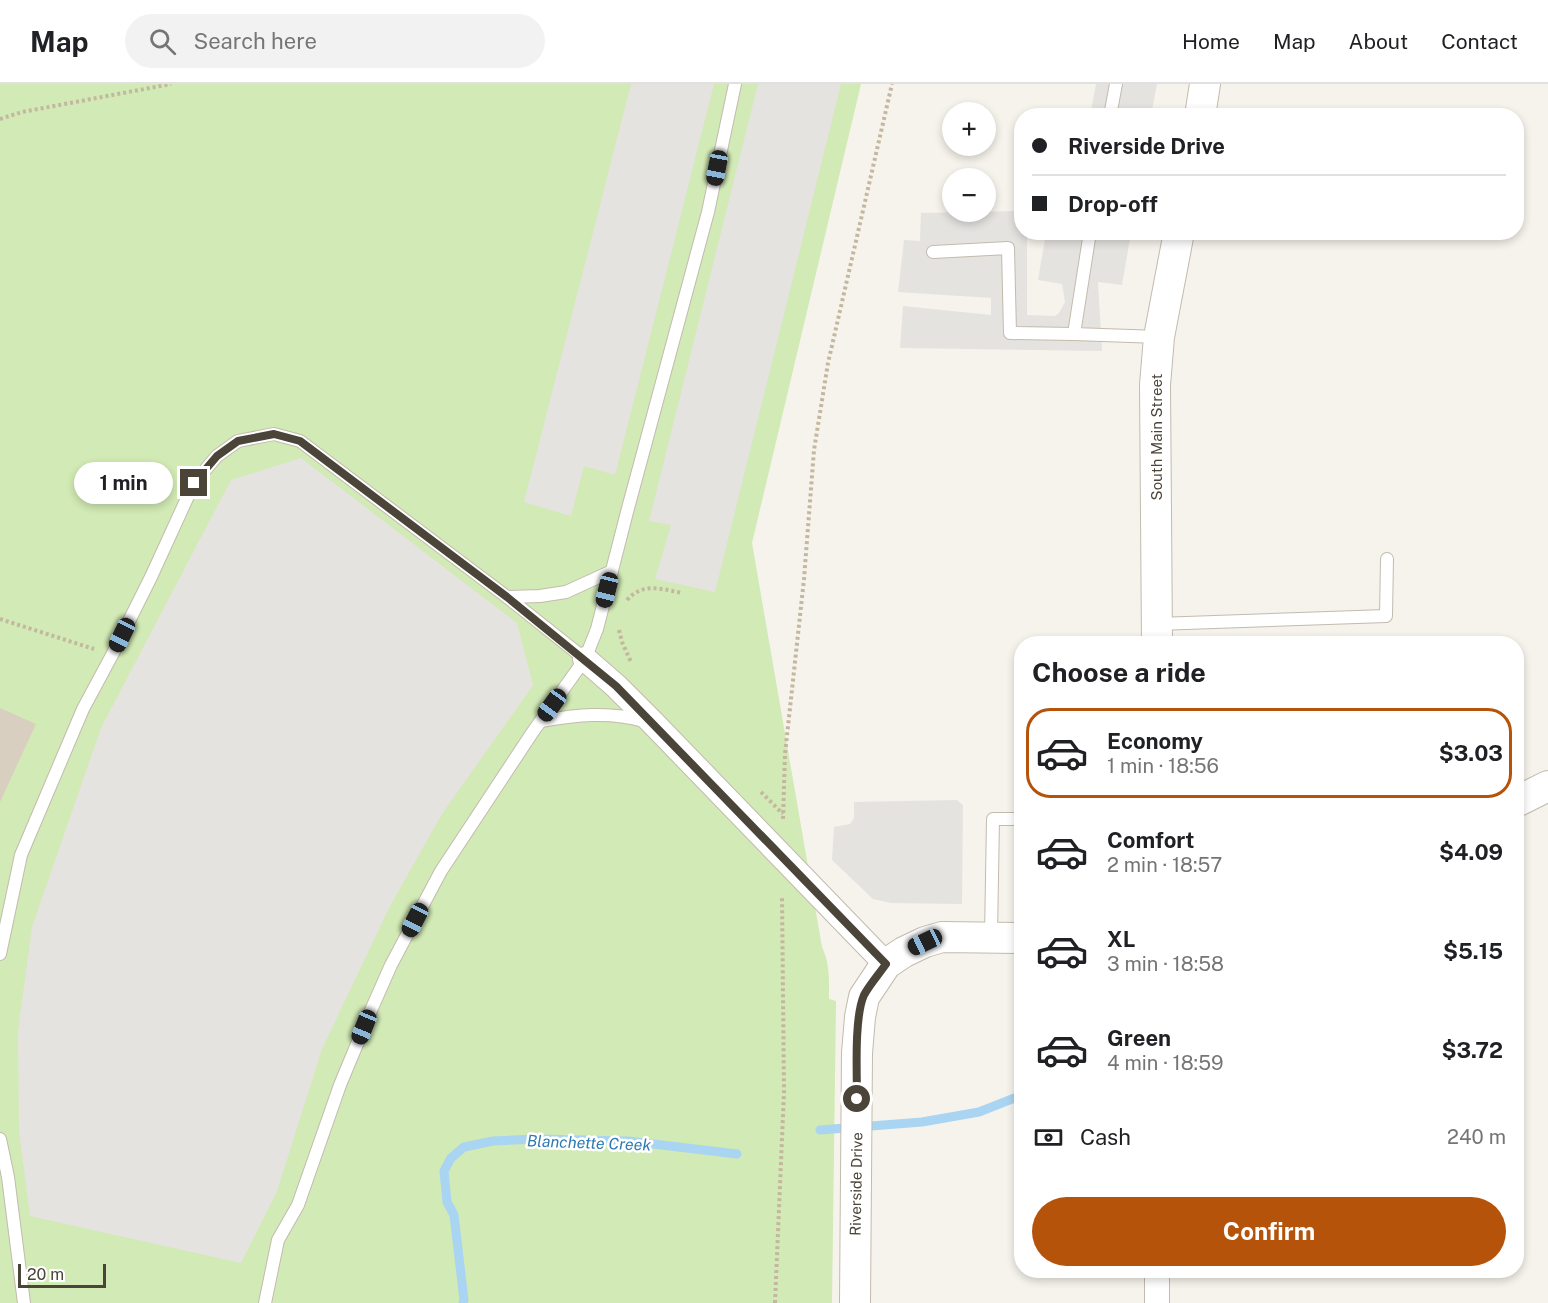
<!DOCTYPE html>
<meta charset="utf-8">
<style>
body{margin:0;font-family:"Public Sans",sans-serif;background:#f2f2f2;color:#202124;height:100vh;display:flex;flex-direction:column;font-size:22px;white-space:nowrap}
*{box-sizing:border-box;margin:0}
p{font-size:20px;color:#757577}
.icon{flex:none;width:33px;height:33px;fill:none;stroke:currentColor;stroke-width:2;stroke-linecap:round;stroke-linejoin:round}
.map{position:relative;flex:1;overflow:hidden}
.drawer{position:absolute;left:1014px;top:552px;width:510px;height:642px;display:flex;flex-direction:column;background:#fff;border-radius:24px;box-shadow:0 3px 9px #0003}
.drawer>*{flex:none}
.top-card{position:absolute;left:1014px;top:24px;width:510px;height:132px;border-radius:24px;box-shadow:0 3px 9px #0003;display:grid;align-content:center;height:132px;padding:0 18px;background:#fff}
.buttons{position:absolute;left:942px;top:18px;display:grid;gap:12px}
.buttons a{display:grid;place-items:center;width:54px;height:54px;border-radius:50%;background:#fff;box-shadow:0 3px 9px #0003;font-size:30px}
.scale{position:absolute;left:18px;bottom:15px;width:88px;box-sizing:border-box;padding-left:6px;border:3px solid #4b4439;border-top:0;font-size:16px;line-height:21px;white-space:nowrap;color:#4b4439;-webkit-text-stroke:4px #fff;paint-order:stroke}
.end{position:absolute;width:27px;height:27px;margin:-14px;border:8px solid #4b4439;background:#fff;box-shadow:0 0 0 3px #fff}
.from{border-radius:50%}
.bubble{position:absolute;height:42px;border-radius:21px;background:#fff;box-shadow:0 3px 9px #0003;font-size:20px;font-weight:700;line-height:42px;text-align:center}
.car{position:absolute;width:18px;height:36px;margin:-18px -9px;border-radius:8px;box-shadow:0 0 4px 2px #0007;background:linear-gradient(#222 24%,#8ab4d8 0 40%,#222 0 76%,#8ab4d8 0 86%,#222 0)}
.top-card b{display:flex;align-items:center;gap:21px;height:57px;font-size:22px}
.top-card b+b{border-top:2px solid #e0e0e0}
.top-card i{width:15px;height:15px;background:#202124}
ul{padding:0;list-style:none}
li{display:flex;align-items:center;gap:18px;height:90px;margin:0 12px 9px;padding:0 6px;border:3px solid transparent;border-radius:24px}
li div{flex:1}
li b{display:block;font-size:22px}
li em{font-style:normal;font-weight:700}
li.on{border-color:#b45309}
li>.icon{width:54px;height:54px;stroke-width:1.5}
h2{padding:0 18px;font-size:27px;line-height:72px}
.pay{display:flex;align-items:center;gap:15px;height:66px;padding:0 18px;font-size:22px}
.pay p{margin-inline-start:auto}
.button{display:flex;gap:12px;margin-top:auto;padding:12px 18px}
.button a{flex:1;height:69px;border-radius:36px;background:#b45309;color:#fff;font-size:24px;font-weight:700;line-height:69px;text-align:center}
header{display:flex;align-items:center;gap:36px;box-sizing:border-box;height:84px;padding:0 30px;background:#fff;border-bottom:2px solid #e0e0e0}
header strong{font-size:28px}
nav{display:flex;gap:33px;margin-inline-start:auto;font-size:21px}
.search{width:420px;height:54px;background:#f2f2f2;display:flex;align-items:center;gap:15px;box-sizing:border-box;padding:0 21px;border-radius:33px;color:#757577;font-size:22px}
.map>svg:first-child{display:block}
</style>
<header>
<strong>Map</strong>
<div class="search"><svg class="icon" aria-label="search" viewBox="0 0 24 24"><circle cx="10" cy="10" r="6"/><path d="M15 15l6 6"/></svg>Search here</div>
<nav><a>Home</a><a>Map</a><a>About</a><a>Contact</a></nav>
</header>
<div class="map">
<svg width="1548" height="1219" viewBox="0 0 1548 1219">
<rect width="100%" height="100%" fill="#f6f3ec"/>
<path fill="#d2eab5" d="M0,0H861L752,459L822,863C830,880 829,896 829,915L836,917L832,1219H0Z"/>
<g fill="#e5e3e0">
<polygon points="631,0 714,0 615,391 584,382 571,432 524,418"/>
<polygon points="758,0 841,0 715,508 655,495 671,441 649,437"/>
<polygon points="1096,0 1157,0 1151,31 1090,32"/>
<polygon points="1021,127 1022,148 1027,149 1027,231 1055,232 1059,229 1065,218 1062,200 1038,196 1046,149 1131,149 1122,201 1098,198 1102,267 900,264 903,222 991,231 991,214 898,208 904,156 920,157 921,129"/>
<polygon points="301,374 517,539 533,601 442,730 390,822 322,965 277,1107 241,1179 30,1132 19,1047 18,947 32,843 101,644 231,396"/>
<polygon points="957,716 963,721 962,820 891,819 873,815 832,776 834,743 850,740 854,734 854,718"/>
</g>
<g fill="none" stroke-linecap="round" stroke-linejoin="round">
<g stroke="#a9d4f2" stroke-width="9">
<polyline points="820,1046 922,1038 979,1028 1022,1011"/>
<polyline points="463,1219 464,1216 454,1131 447,1118 444,1087 451,1074 464,1063 493,1057 537,1055 628,1057 737,1070"/>
</g>
</g>
<polygon fill="#d8cfc1" points="0,624 36,640 0,718"/>
<g fill="none" stroke-linecap="round" stroke-linejoin="round">
<g stroke="#c2bbae" stroke-width="14">
<g id="service">
<polyline points="1110,32 1116,0"/>
<polyline points="1090,148 1074,250 1159,253"/>
<polyline points="933,168 1008,164 1010,249 1074,250"/>
<polyline points="507,513 540,512 566,508 612,487"/>
<polyline points="1157,540 1386,532 1387,475"/>
<path d="M541,637C576,631 609,627 644,637"/>
<polyline points="991,852 993,735 1022,735"/>
<polyline points="0,870 21,771 83,625 112,571 151,493 194,399 217,372 238,357 274,350 300,357 507,513 585,575"/>
<polyline points="0,1055 8,1093 24,1219"/>
<polyline points="265,1219 278,1156 298,1121 340,1001 372,924 391,881 441,787 532,649 585,575 597,545 627,428 708,128 735,0"/>
</g>
</g>
<g stroke="#c2bbae" stroke-width="26">
<g id="minor">
<polyline points="585,575 616,602 653,639 886,880"/>
<polyline points="1157,1219 1157,1186"/>
</g>
</g>
<g stroke="#c2bbae" stroke-width="32">
<g id="tertiary">
<polyline points="1200,32 1205,0"/>
<polyline points="1157,560 1155,301 1159,253 1179,148"/>
<polyline points="1516,718 1548,702"/>
<polyline points="855,1219 857,969 860,933 864,913 886,880 904,868 925,858 942,853 1022,854"/>
</g>
</g>
<g stroke="#c4b79f" stroke-width="4" stroke-dasharray="3 3" stroke-linecap="butt">
<polyline points="0,35 22,28 171,0"/>
<path d="M627,516C643,498 662,505 682,509"/>
<polyline points="0,535 94,565"/>
<polyline points="619,546 622,558 631,578"/>
<polyline points="761,708 783,730"/>
<polyline points="783,735 785,670 804,495 814,366 828,279 892,0"/>
<polyline points="775,1219 784,1008 782,812"/>
</g>
<use href="#service" stroke="#fff" stroke-width="12"/>
<use href="#minor" stroke="#fff" stroke-width="24"/>
<use href="#tertiary" stroke="#fff" stroke-width="30"/>
</g>
<g fill="none" stroke-linecap="round" stroke-linejoin="round">
<path stroke="#4b4439" stroke-width="8" d="M194,399L217,372L238,357L274,350L300,357L507,513L616,602L886,880C879,890 870,900 864,911C854,934 857,989 857,1015"/>
</g>
<g text-anchor="middle" dominant-baseline="central" stroke-width="5" stroke-linejoin="round" paint-order="stroke">
<g font-size="15" fill="#4b4439" stroke="#fff">
<text transform="translate(1156 353) rotate(-90)">South Main Street</text>
<text transform="translate(856 1100) rotate(-89)">Riverside Drive</text>
</g>
<g font-size="16" font-style="italic" fill="#2e7ab2" stroke="#fff">
<text transform="translate(589 1059) rotate(2)">Blanchette Creek</text>
</g>
</g>
</svg>
<div class="buttons">
<a>+</a>
<a>−</a>
</div>
<div class="scale">20 m</div>
<i class="end from" style="left:857px;top:1015px"></i>
<i class="end" style="left:194px;top:399px"></i>
<div class="bubble" style="left:74px;top:378px;width:99px">1 min</div>
<i class="car" style="left:717px;top:84px;rotate:191deg"></i>
<i class="car" style="left:607px;top:506px;rotate:194deg"></i>
<i class="car" style="left:122px;top:551px;rotate:206deg"></i>
<i class="car" style="left:552px;top:621px;rotate:216deg"></i>
<i class="car" style="left:415px;top:836px;rotate:207deg"></i>
<i class="car" style="left:925px;top:858px;rotate:245deg"></i>
<i class="car" style="left:364px;top:943px;rotate:202deg"></i>
<div class="top-card">
<b><i class="from"></i>Riverside Drive</b>
<b><i></i>Drop-off</b>
</div>
<section class="drawer">
<h2>Choose a ride</h2>
<ul>
<li class="on"><svg class="icon" aria-label="car" viewBox="0 0 24 24"><path d="M5 17H2v-5l4-1 3-4h7l3 4 3 1v5h-3M9 17h6M6 11h13"/><circle cx="7" cy="17" r="2"/><circle cx="17" cy="17" r="2"/></svg><div><b>Economy</b><p>1 min · 18:56</p></div><em>$3.03</em></li>
<li><svg class="icon" aria-label="car" viewBox="0 0 24 24"><path d="M5 17H2v-5l4-1 3-4h7l3 4 3 1v5h-3M9 17h6M6 11h13"/><circle cx="7" cy="17" r="2"/><circle cx="17" cy="17" r="2"/></svg><div><b>Comfort</b><p>2 min · 18:57</p></div><em>$4.09</em></li>
<li><svg class="icon" aria-label="car" viewBox="0 0 24 24"><path d="M5 17H2v-5l4-1 3-4h7l3 4 3 1v5h-3M9 17h6M6 11h13"/><circle cx="7" cy="17" r="2"/><circle cx="17" cy="17" r="2"/></svg><div><b>XL</b><p>3 min · 18:58</p></div><em>$5.15</em></li>
<li><svg class="icon" aria-label="car" viewBox="0 0 24 24"><path d="M5 17H2v-5l4-1 3-4h7l3 4 3 1v5h-3M9 17h6M6 11h13"/><circle cx="7" cy="17" r="2"/><circle cx="17" cy="17" r="2"/></svg><div><b>Green</b><p>4 min · 18:59</p></div><em>$3.72</em></li>
</ul>
<div class="pay"><svg class="icon" aria-label="cash" viewBox="0 0 24 24"><path d="M3 7h18v10H3z"/><circle cx="12" cy="12" r="2"/></svg>Cash<p>240 m</p></div>
<div class="button"><a>Confirm</a></div>
</section>
</div>
